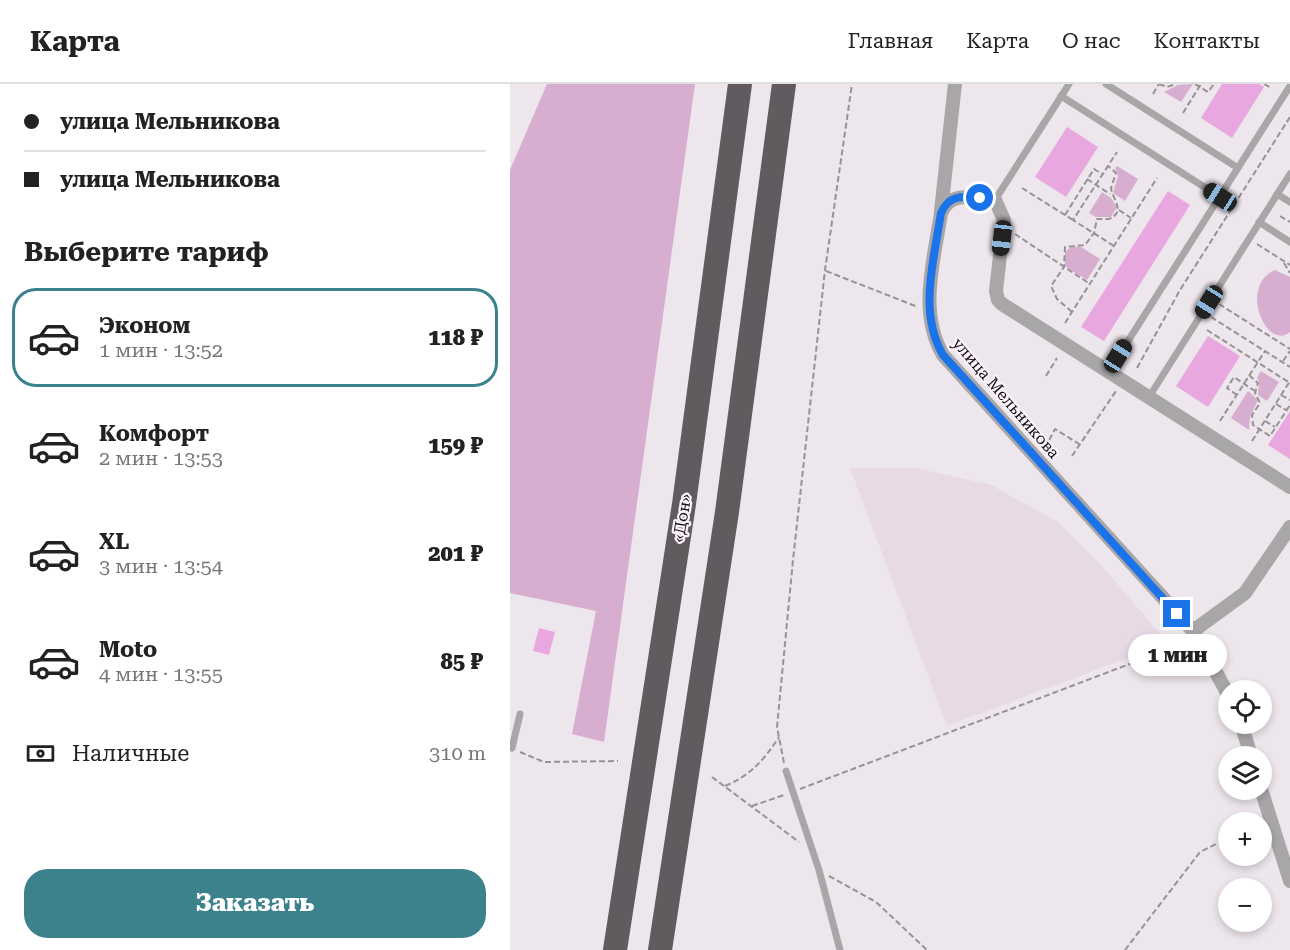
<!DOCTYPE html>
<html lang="ru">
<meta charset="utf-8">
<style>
body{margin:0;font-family:"Roboto Serif",serif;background:#f6f6f6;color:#222;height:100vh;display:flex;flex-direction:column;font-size:22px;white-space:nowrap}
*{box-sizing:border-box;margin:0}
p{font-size:20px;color:#767676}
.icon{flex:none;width:33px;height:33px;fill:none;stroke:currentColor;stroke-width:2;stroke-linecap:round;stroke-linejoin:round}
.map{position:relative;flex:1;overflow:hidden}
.side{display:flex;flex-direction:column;background:#fff;width:510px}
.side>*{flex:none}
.banner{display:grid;align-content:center;height:132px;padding:0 24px;background:#fff}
.buttons{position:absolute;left:708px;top:596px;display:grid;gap:12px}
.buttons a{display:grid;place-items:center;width:54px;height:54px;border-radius:50%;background:#fff;box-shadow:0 3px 9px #0003;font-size:30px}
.end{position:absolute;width:27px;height:27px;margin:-14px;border:8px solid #1a73e8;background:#fff;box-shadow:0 0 0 3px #fff}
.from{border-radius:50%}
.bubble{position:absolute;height:42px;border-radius:21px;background:#fff;box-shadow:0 3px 9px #0003;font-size:20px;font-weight:800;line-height:42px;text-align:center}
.car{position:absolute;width:18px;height:36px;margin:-18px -9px;border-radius:8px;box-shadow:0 0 4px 2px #0007;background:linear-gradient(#222 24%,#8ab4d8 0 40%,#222 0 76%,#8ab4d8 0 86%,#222 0)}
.banner b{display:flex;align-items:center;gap:21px;height:57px;font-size:22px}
.banner b+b{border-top:2px solid #e0e0e0}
.banner i{width:15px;height:15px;background:#222}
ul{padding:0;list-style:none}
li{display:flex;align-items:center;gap:18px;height:99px;margin:0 12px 9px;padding:0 12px;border:3px solid transparent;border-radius:24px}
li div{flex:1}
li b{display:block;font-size:22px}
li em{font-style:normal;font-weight:800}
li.current{border-color:#3b828d}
li>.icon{width:54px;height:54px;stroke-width:1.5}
h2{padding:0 24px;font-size:27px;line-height:72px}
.pay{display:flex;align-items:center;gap:15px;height:66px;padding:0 24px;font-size:22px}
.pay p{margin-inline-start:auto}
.primary-button{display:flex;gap:12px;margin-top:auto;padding:12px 24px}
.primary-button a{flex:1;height:69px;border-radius:24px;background:#3b828d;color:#fff;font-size:24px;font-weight:800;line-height:69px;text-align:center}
header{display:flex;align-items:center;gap:36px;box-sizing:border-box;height:84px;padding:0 30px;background:#fff;border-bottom:2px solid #e0e0e0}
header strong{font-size:28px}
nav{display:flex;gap:33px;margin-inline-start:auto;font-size:21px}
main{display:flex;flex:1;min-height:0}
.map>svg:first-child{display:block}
</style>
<header>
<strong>Карта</strong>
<nav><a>Главная</a><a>Карта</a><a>О нас</a><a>Контакты</a></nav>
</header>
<main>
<section class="side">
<div class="banner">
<b><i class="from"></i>улица Мельникова</b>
<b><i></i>улица Мельникова</b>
</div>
<h2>Выберите тариф</h2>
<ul>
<li class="current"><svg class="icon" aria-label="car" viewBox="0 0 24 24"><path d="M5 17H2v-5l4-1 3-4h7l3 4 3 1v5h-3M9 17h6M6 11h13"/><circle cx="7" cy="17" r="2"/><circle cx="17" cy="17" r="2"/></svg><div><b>Эконом</b><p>1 мин · 13:52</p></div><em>118 ₽</em></li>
<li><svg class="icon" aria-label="car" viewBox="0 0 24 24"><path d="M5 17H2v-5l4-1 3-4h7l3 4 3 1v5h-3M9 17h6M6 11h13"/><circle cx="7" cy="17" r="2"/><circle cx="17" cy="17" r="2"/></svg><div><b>Комфорт</b><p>2 мин · 13:53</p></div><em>159 ₽</em></li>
<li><svg class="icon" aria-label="car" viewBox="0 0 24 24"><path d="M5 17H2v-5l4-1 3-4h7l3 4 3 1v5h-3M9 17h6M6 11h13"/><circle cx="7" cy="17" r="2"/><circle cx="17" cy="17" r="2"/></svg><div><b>XL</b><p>3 мин · 13:54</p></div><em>201 ₽</em></li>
<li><svg class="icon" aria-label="car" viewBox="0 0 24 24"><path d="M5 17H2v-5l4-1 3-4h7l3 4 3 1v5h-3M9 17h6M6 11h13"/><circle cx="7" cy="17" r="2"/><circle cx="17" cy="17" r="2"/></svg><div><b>Moto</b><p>4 мин · 13:55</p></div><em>85 ₽</em></li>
</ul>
<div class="pay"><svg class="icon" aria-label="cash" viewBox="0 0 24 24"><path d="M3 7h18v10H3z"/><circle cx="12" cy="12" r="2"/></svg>Наличные<p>310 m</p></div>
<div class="primary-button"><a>Заказать</a></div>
</section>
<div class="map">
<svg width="780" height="866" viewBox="0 0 780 866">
<rect width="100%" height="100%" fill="#ede6ec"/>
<polygon fill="#e8dae5" points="340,384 406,384 481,401 548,438 592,482 658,559 437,642"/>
<g fill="#d7aed0">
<polygon points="37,0 185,0 94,658 62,650 86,527 0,509 0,86"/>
<polygon points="683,0 671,18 654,8 668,1"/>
<polygon points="607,82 628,95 615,117 603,109 608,92 605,85"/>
<polygon points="592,108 601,114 607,123 601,133 586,133 579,129"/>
<polygon points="561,163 571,163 590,175 577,196 555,182 555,168"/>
<path d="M765,186L780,193V248C756,268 728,201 765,186Z"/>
<polygon points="751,287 769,298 757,317 748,311 749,297 747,294"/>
<polygon points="738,307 748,316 740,333 739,346 721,334"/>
</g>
<g fill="#e8a8df">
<polygon points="712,0 749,0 754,3 722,54 691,34"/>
<polygon points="557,43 588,63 556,113 525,93"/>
<polygon points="658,107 680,121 594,257 571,243"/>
<polygon points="698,252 730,272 698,323 666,302"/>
<polygon points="780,327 780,375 758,361"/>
<polygon points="29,544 45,548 39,571 23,567"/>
</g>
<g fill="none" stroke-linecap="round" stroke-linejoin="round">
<g stroke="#979296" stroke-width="2" stroke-dasharray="6 3" stroke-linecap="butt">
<polyline points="649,0 657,3 666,0"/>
<polyline points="685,0 698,8 704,0"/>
<polyline points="754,0 761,4"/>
<polyline points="643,10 649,0"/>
<polyline points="673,29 691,0"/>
<polyline points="577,95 600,110"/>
<polyline points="512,104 563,136"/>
<polyline points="609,126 621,134"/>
<polyline points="555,131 584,85 592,90"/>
<polyline points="770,132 780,138"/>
<polyline points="505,150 580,200"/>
<polyline points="747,160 780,181"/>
<polyline points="604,162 563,136 607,68"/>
<polyline points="774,179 780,189"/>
<polyline points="316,187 408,223"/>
<polyline points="709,220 780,265"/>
<path d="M562,228L547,215L541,202L554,183L555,163L575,161L584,149L587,135H599C616,128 603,116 601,104L606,89L598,82"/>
<polyline points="701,233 780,283"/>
<polyline points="555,239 647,94"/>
<polyline points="697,246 780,299"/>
<polyline points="773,277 780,267"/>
<polyline points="627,284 670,206 780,33"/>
<polyline points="739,291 748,299 745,309 750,319 742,331 743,341 760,352 780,321"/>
<polyline points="536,292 547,274"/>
<polyline points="727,311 717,304 724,293 745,307"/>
<polyline points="771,311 780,316"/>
<polyline points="766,320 776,326"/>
<polyline points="710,337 755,267"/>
<polyline points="755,337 765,343"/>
<polyline points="742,357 780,297"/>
<polyline points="535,364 545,345 569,360"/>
<polyline points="562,372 606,307"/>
<polyline points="10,668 34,678 108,677"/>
<polyline points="274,679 267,643 283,476 315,186 342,0"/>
<polyline points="202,693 289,758"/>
<path d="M215,702C241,691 254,676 269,653"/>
<polyline points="290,705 675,559"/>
<polyline points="242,722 274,711"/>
<polyline points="319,792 366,818 417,866"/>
<polyline points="615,866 690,768 718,754"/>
</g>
<g stroke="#a9a6a8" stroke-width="7">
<polyline points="596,0 728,84"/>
<polyline points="551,12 710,113"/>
<polyline points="767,110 780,118"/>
<polyline points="485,116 559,0"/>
<polyline points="749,138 780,158"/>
<polyline points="599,287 780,2"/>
<polyline points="639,313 780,90"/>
<polyline points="0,663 2,664 10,630"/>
<polyline points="276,687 309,786 330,866"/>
</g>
<g stroke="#a9a6a8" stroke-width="14">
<polyline points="431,127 445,0"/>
<polyline points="683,547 735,509 780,443"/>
<path d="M718,610L683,547L433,271C408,228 424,176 431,129C441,106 463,114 485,116L494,136L486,207L488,216L492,220L780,403"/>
<polyline points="731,639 741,672"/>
<polyline points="751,705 780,797"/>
</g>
<g stroke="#615b60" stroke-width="24">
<polyline points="105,866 174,420 230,0"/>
<polyline points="150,866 217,428 274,0"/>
</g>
</g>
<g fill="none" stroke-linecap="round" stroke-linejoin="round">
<path stroke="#1a73e8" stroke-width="8" d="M470,114C451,112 439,111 431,129C424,176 408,228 433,271L667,530"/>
</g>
<g text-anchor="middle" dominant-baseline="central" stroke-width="4.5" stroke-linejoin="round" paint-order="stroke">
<g font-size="16" fill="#110e10" stroke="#fbf3f9">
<text transform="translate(496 314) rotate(49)">улица Мельникова</text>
<text transform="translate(172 434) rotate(-81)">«Дон»</text>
</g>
</g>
</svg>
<div class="buttons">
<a><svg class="icon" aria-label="locate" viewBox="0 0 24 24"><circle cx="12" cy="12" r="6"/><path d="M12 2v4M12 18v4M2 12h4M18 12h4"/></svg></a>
<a><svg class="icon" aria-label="layers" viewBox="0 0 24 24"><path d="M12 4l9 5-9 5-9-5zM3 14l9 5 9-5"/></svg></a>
<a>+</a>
<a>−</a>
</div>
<i class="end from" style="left:470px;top:114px"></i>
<i class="end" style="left:667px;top:530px"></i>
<div class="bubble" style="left:618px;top:550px;width:99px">1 мин</div>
<i class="car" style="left:710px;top:113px;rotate:302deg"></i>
<i class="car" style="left:492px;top:154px;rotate:187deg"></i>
<i class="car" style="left:699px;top:218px;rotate:212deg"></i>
<i class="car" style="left:608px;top:272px;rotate:32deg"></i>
</div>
</main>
